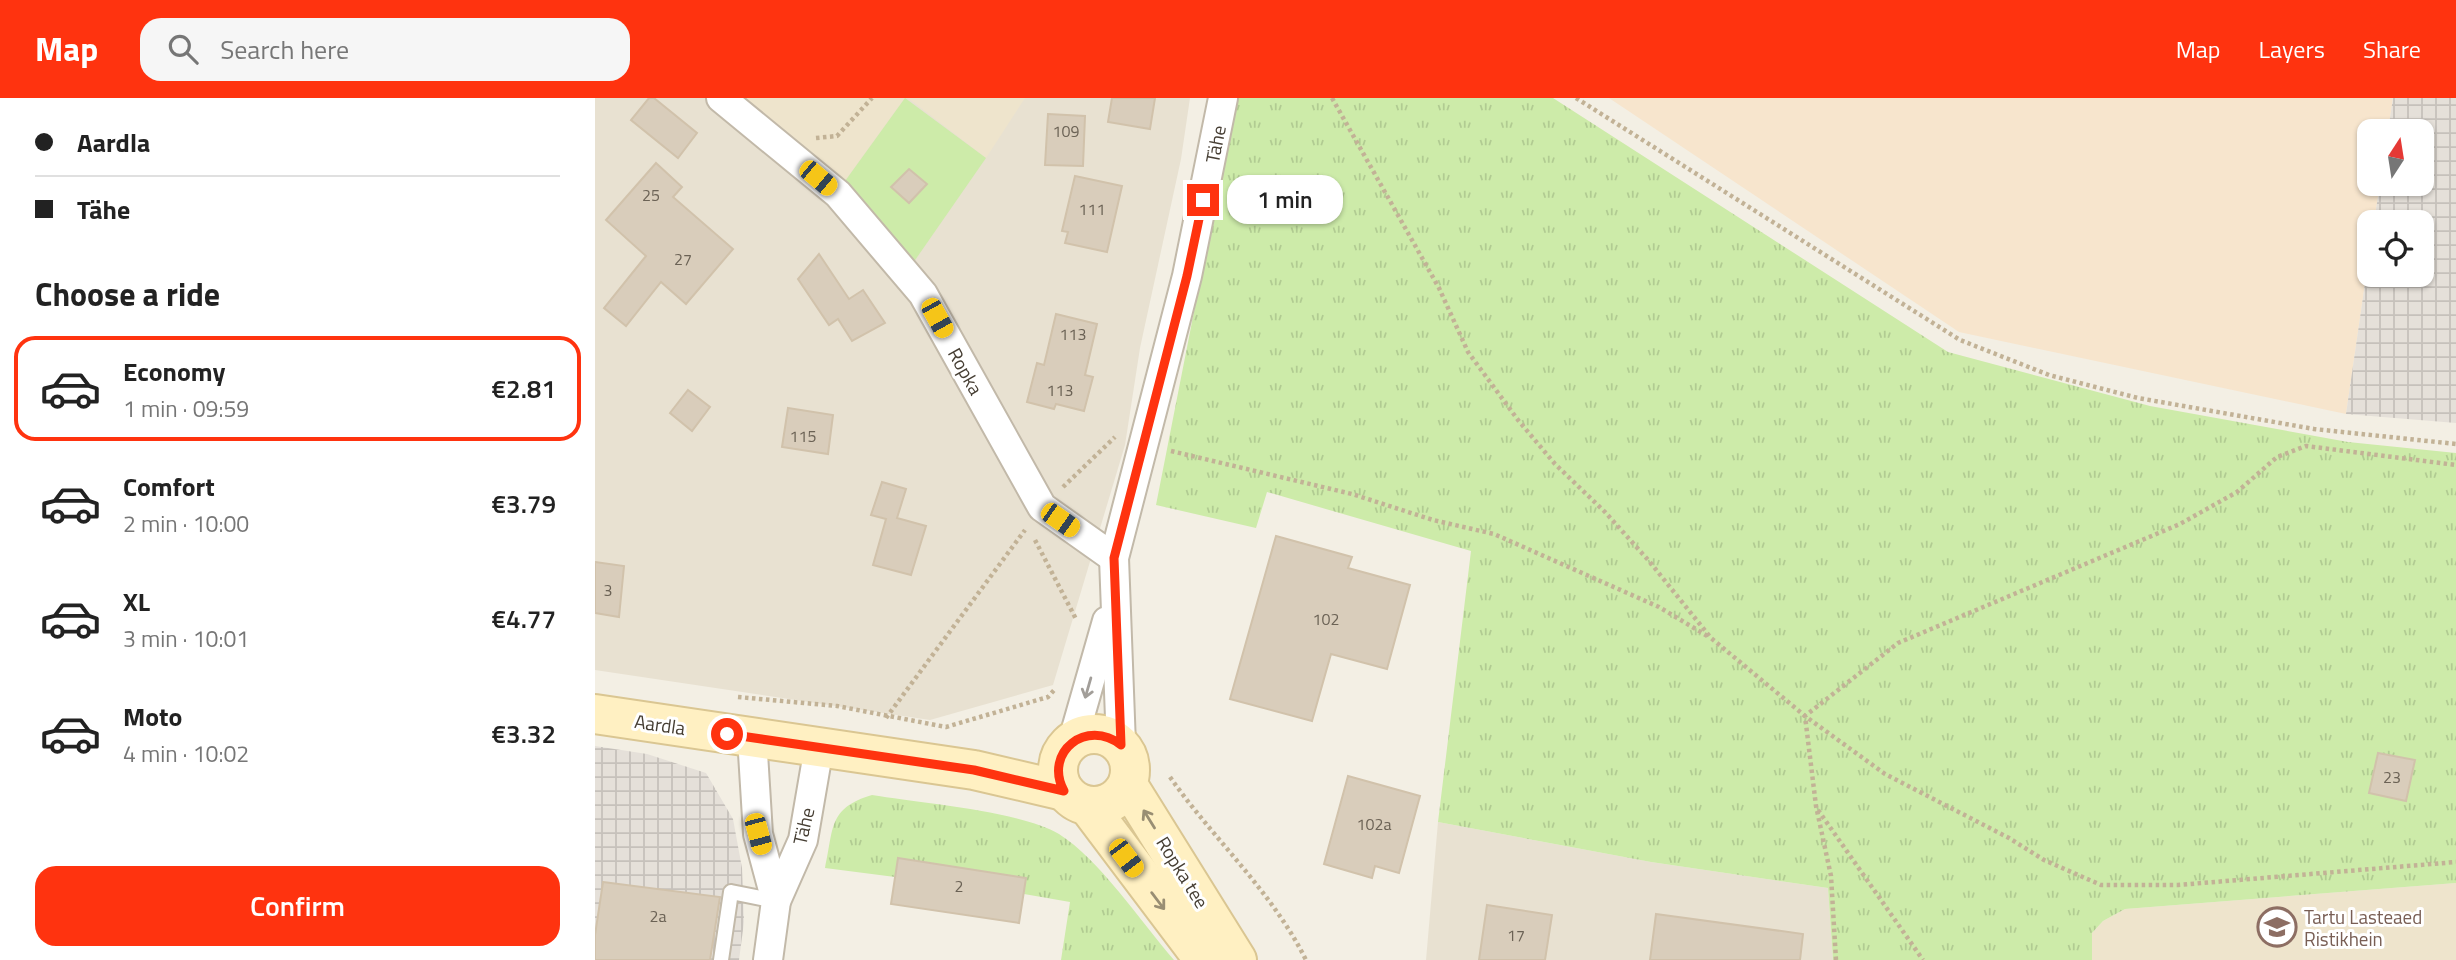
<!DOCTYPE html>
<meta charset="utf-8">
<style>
body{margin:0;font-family:"Titillium Web",sans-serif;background:#f6f6f6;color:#222;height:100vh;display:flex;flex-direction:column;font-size:26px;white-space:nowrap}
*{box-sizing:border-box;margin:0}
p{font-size:23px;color:#767676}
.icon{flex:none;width:38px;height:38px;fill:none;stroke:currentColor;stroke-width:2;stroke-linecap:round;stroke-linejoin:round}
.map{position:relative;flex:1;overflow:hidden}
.panel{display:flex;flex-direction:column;background:#fff;width:595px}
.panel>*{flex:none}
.guide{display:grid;align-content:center;height:154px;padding:0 35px;background:#fff}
.needle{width:46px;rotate:12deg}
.tools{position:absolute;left:1762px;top:21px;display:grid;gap:14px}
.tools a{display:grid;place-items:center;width:77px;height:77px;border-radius:14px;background:#fff;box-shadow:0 2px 5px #0004;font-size:35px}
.end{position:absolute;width:32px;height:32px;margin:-16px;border:9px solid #ff330f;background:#fff;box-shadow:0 0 0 4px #fff}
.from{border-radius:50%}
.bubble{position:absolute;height:49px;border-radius:21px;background:#fff;box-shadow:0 2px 5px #0004;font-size:23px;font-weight:600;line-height:49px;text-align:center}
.car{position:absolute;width:21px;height:42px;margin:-21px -10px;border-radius:9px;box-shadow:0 0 5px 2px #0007;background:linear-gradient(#f5c518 24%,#345 0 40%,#f5c518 0 76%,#345 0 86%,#f5c518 0)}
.guide b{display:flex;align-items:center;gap:24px;height:66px;font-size:26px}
.guide b+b{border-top:2px solid #e0e0e0}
.guide i{width:18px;height:18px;background:#222}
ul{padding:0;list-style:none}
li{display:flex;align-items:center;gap:21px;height:105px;margin:0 14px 10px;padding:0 21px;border:4px solid transparent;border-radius:21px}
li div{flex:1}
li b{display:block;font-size:26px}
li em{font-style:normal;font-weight:600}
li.current{border-color:#ff330f}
li>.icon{width:63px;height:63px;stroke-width:1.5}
h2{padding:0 35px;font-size:32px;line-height:84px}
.button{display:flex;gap:14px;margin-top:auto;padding:14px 35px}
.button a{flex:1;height:80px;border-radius:21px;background:#ff330f;color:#fff;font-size:28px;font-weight:600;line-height:80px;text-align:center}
header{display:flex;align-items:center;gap:42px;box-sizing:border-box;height:98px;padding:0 35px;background:#ff330f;color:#fff}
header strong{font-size:33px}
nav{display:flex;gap:38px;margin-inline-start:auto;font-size:24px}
.search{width:490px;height:63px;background:#f6f6f6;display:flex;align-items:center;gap:18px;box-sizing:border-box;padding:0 24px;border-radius:21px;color:#767676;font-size:26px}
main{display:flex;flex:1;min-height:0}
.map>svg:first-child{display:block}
</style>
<header>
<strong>Map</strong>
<div class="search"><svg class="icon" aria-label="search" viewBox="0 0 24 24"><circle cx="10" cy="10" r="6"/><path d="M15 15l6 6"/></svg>Search here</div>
<nav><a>Map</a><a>Layers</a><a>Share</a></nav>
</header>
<main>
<section class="panel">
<div class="guide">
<b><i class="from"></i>Aardla</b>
<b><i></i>Tähe</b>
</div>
<h2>Choose a ride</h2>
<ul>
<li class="current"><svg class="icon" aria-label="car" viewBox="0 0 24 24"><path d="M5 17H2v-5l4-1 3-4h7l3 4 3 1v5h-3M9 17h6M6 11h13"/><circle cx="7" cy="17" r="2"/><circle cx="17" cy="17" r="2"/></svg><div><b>Economy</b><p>1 min · 09:59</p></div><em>€2.81</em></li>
<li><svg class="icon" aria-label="car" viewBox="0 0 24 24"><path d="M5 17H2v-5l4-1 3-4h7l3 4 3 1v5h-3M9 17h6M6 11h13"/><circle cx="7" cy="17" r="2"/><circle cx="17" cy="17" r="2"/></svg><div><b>Comfort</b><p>2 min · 10:00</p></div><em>€3.79</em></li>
<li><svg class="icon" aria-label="car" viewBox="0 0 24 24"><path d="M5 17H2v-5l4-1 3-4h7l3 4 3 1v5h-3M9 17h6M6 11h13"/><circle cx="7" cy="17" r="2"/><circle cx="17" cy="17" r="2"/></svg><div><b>XL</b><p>3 min · 10:01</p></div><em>€4.77</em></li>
<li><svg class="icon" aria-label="car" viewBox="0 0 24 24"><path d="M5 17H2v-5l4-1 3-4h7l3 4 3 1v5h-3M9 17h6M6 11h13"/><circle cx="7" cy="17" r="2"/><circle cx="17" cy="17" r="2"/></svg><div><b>Moto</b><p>4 min · 10:02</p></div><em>€3.32</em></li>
</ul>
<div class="button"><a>Confirm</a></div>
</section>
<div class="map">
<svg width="1861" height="862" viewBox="0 0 1861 862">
<defs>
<pattern id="industrial-grid" width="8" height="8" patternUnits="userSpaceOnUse" patternTransform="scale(1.75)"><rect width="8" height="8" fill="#e5e0d9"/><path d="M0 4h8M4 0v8" fill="none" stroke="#c6c1bb"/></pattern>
<pattern id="park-tufts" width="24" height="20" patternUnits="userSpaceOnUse" patternTransform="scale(1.75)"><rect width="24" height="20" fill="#cdeba9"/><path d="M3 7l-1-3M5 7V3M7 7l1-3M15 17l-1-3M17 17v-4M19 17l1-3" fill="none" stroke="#b1cb92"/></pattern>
</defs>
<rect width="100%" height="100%" fill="#f3efe4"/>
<g fill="#e8e1d1">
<polygon points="0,0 595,0 586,61 545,250 530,347 458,587 335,622 0,572"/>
<polygon points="843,724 1056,764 1233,790 1238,862 831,862"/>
</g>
<polygon fill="#f7e5cd" points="1014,0 1798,0 1793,33 1774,33 1774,86 1785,86 1779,124 1774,124 1774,158 1751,316 1364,234"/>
<g fill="url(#industrial-grid)">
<polygon points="1798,0 1861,0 1861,325 1751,316 1774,158 1774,177 1827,177 1827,124 1779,124 1785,86 1827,86 1827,33 1793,33"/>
<polygon points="0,648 52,656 111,675 138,721 147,770 149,824 144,862 0,862"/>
</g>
<g fill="#eee4cc">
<polygon points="145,0 310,0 245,90"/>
<polygon points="313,0 430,0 391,60"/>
<polygon points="1861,785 1861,862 1497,862 1497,835 1508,823 1530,811"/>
</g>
<polygon fill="#cdeba9" points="310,0 391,60 316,168 245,90"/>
<g fill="url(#park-tufts)">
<polygon points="641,0 958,0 1353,254 1555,308 1753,344 1861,355 1861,785 1530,811 1508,823 1497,835 1497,862 1238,862 1233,790 1056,764 843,724 876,453 672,394 661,430 561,407"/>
<path d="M277,697C324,705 426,713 464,736C504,761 547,825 579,862H466L475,804L429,796L431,780L303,761L300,779L230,770C239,730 233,710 277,697Z"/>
</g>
<g fill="#d9cdbb" stroke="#d1c2ab" stroke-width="2">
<polygon points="54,0 59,0 102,35 83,60 36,22"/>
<polygon points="517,0 560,0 555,31 513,24"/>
<polygon points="453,16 490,18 488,68 450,67"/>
<polygon points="61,65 87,89 78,99 138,151 91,206 66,184 31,228 9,210 51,158 11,122"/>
<polygon points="314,71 332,86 314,105 296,89"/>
<polygon points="480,78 527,88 512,154 470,145 473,134 467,133"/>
<polygon points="224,156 254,201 268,192 290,225 257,243 243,221 234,227 203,181"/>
<polygon points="461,216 502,226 490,277 498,279 489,313 461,306 459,311 432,304 442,265 449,267"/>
<polygon points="93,292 115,309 97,333 75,315"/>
<polygon points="193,310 238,317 233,356 187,349"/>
<polygon points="287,384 311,391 302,420 331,428 316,477 278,467 291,421 276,417"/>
<polygon points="681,438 757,459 753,470 815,487 792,571 736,556 717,623 635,601"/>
<polygon points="0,464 29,468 24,519 0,515"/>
<polygon points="1783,655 1820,662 1811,703 1774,695"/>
<polygon points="753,678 825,698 804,775 780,768 777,780 729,766"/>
<polygon points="303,760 431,780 424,825 296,806"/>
<polygon points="8,784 125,799 115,862 0,862 0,837"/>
<polygon points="892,807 957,817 950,862 884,862"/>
<polygon points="1061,816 1208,836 1205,862 1055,862"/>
</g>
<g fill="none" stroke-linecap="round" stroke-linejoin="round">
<g stroke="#c2b9a9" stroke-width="18">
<polyline id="lane" points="126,862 136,794 181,803"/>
</g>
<g stroke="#c2b9a9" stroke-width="32">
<g id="street">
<polyline points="126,0 243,96 328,196 447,409 519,460"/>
<polyline points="157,639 163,736 181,803"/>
<polyline points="478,642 512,523"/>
<polyline points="526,647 519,460 592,178 628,0"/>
<polyline points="173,862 181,803 208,742 224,649"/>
</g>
</g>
<g stroke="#dac692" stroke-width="42">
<g id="secondary">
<polyline points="0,616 379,672 469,693"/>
<circle cx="499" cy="672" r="36"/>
<polyline points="533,687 642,862"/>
<polyline points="493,708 609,862"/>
</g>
</g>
<g stroke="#c2b296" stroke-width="4.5" stroke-dasharray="3.5 3.5" stroke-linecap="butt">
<polyline points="737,0 844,190 873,254 923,322 960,366 1010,414 1054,463 1116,540 1210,618 1290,676 1414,740 1449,762 1506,787 1583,787 1861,764"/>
<polyline points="981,0 1365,242 1454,277 1543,300 1719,331 1861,346"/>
<polyline points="221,40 242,38 277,0"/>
<polyline points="576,353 757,396 838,422 899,436 1064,509 1114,539"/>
<polyline points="468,389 520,339"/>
<polyline points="440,442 481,521"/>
<polyline points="143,599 242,608 351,629 453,599 460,591"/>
<polyline points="291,620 430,432"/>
<path d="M575,679C619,742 676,792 711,862"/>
<polyline points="1223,712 1328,862"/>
<polyline points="1241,862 1236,778 1221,708 1210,618 1303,545 1585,426 1642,394 1682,359 1711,348 1861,367"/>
</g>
<use href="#lane" stroke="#fff" stroke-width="14"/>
<use href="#street" stroke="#fff" stroke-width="28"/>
<use href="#secondary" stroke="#fff0c2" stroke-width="38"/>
</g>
<defs><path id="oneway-shaft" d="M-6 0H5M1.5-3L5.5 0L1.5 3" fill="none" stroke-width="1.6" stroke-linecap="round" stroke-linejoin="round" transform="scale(1.75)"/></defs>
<use stroke="#a29e99" href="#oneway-shaft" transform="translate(493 590) rotate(106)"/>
<g stroke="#998e73">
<use href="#oneway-shaft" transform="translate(554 721) rotate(-122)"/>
<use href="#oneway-shaft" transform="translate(563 803) rotate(53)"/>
</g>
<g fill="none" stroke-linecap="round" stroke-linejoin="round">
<path stroke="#ff330f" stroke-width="9" d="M132,636L379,672L469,693C448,654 492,620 526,647L519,460L592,178L608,102"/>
</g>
<defs>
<g id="school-ring" transform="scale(2.0125)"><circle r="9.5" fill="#fff" stroke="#8d6e63" stroke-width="1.5"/><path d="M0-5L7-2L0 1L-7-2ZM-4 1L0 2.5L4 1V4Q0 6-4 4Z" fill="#8d6e63"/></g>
</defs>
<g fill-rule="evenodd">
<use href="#school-ring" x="1682" y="829"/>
</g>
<g text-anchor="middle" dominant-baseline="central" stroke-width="6" stroke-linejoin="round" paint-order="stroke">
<g font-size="16" fill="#6b6255">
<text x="471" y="33">109</text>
<text x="56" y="97">25</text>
<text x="497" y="111">111</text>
<text x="88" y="161">27</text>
<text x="478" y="236">113</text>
<text x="465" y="292">113</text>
<text x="208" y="338">115</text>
<text x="13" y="492">3</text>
<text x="731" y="521">102</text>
<text x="1797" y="679">23</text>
<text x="779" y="726">102a</text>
<text x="364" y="788">2</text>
<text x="63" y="818">2a</text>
<text x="921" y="837">17</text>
</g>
<g font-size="19" fill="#463e33" stroke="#fff">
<text transform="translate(620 46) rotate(-79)">Tähe</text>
<text transform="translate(371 273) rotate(61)">Ropka</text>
<text transform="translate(65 626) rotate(8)">Aardla</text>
<text transform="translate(208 728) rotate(-77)">Tähe</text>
<text transform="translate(588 774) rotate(58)">Ropka tee</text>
</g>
<g font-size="19" fill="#785e54" stroke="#fff" text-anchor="start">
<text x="1709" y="818">Tartu Lasteaed<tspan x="1709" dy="22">Ristikhein</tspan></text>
</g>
</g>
</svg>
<div class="tools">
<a><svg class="needle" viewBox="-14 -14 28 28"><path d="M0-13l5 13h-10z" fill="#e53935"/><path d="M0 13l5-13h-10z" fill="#767676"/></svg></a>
<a><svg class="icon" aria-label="locate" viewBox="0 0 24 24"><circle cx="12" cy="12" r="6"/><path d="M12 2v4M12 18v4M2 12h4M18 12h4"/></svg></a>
</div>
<i class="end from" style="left:132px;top:636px"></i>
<i class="end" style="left:608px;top:102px"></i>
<div class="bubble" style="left:632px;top:77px;width:116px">1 min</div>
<i class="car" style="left:223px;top:80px;rotate:130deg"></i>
<i class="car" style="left:342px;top:220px;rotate:151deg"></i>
<i class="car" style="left:465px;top:422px;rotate:125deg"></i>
<i class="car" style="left:163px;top:736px;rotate:165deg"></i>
<i class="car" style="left:531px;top:760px;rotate:143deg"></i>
</div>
</main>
